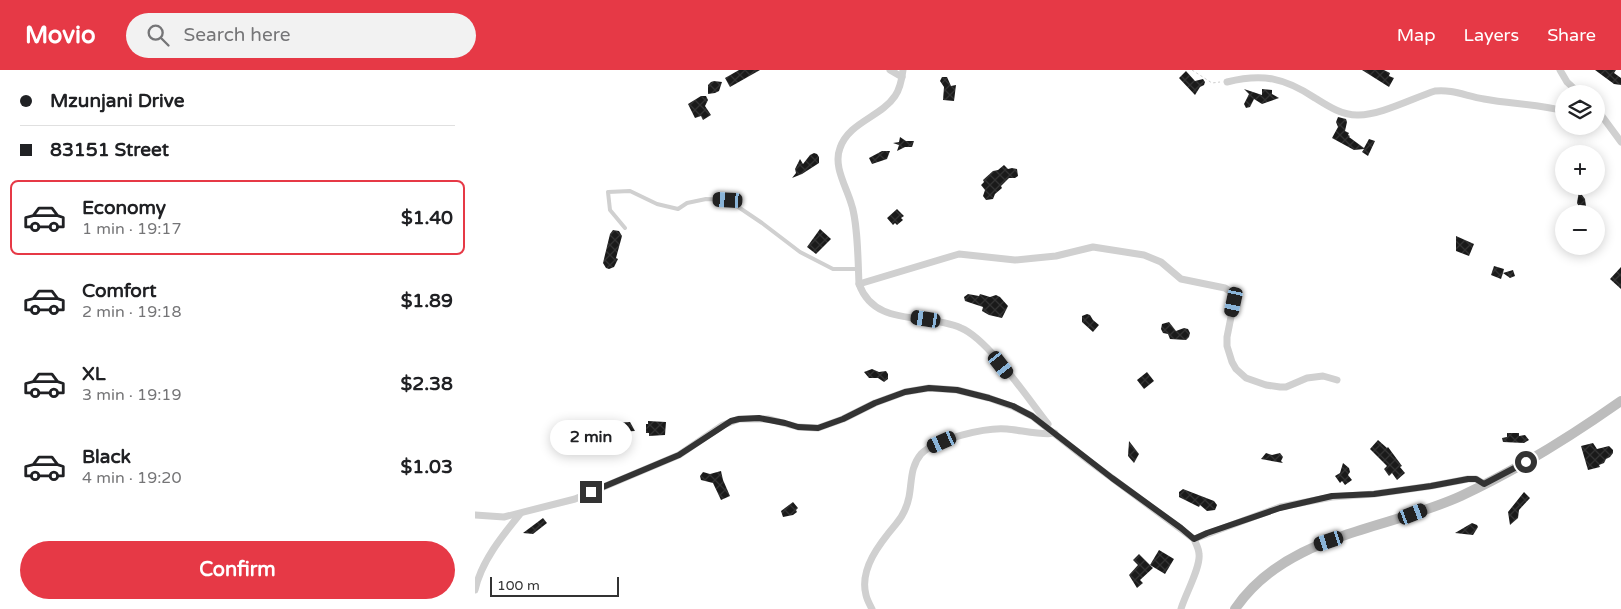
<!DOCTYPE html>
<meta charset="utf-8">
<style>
body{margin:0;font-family:"Varela Round",sans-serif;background:#f2f2f2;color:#202124;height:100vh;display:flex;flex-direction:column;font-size:19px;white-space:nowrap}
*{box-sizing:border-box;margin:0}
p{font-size:16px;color:#757577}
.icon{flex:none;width:28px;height:28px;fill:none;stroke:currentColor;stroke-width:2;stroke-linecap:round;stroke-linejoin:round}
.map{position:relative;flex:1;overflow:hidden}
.sheet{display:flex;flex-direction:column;background:#fff;width:475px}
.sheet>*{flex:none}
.guide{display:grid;align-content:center;height:110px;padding:0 20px;background:#fff}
.tools{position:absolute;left:1080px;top:15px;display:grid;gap:10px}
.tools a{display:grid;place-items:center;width:50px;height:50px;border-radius:50%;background:#fff;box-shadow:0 2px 12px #0003;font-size:25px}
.scale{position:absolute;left:15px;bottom:12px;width:129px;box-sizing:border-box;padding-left:5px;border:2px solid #333;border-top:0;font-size:14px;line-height:18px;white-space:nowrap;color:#333;-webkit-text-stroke:4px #fff;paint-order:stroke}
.end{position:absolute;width:22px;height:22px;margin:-11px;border:6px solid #333;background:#fff;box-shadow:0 0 0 2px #fff}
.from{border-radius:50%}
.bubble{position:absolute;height:35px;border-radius:18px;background:#fff;box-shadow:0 2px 12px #0003;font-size:16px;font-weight:800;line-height:35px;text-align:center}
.car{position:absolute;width:15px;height:30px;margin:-15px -8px;border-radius:6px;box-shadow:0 0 4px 1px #0007;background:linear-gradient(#222 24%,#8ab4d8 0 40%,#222 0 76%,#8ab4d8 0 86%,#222 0)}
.guide b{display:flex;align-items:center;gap:18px;height:48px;font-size:19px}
.guide b+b{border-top:1px solid #e0e0e0}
.guide i{width:12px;height:12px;background:#202124}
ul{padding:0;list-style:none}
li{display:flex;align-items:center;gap:15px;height:75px;margin:0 10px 8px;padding:0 10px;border:2px solid transparent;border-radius:8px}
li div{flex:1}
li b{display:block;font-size:19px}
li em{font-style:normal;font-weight:800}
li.on{border-color:#e63946}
li>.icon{width:45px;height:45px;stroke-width:1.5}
.action{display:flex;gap:10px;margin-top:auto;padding:10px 20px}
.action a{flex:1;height:58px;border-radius:30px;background:#e63946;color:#fff;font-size:20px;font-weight:800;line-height:58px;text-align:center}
header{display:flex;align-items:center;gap:30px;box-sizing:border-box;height:70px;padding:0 25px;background:#e63946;color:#fff}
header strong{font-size:24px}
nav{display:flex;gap:28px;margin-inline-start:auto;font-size:18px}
.search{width:350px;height:45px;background:#f2f2f2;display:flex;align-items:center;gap:12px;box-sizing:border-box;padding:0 18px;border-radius:28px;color:#757577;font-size:19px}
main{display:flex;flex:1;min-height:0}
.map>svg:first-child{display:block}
</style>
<header>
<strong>Movio</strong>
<div class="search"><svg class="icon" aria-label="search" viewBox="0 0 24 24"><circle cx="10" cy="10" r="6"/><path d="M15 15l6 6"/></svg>Search here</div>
<nav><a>Map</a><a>Layers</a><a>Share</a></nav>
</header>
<main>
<section class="sheet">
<div class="guide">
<b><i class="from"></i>Mzunjani Drive</b>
<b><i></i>83151 Street</b>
</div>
<ul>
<li class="on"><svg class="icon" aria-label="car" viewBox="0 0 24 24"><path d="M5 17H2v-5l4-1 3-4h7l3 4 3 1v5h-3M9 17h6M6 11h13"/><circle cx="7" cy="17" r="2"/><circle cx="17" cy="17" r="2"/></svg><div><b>Economy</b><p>1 min · 19:17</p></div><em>$1.40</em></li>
<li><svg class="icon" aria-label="car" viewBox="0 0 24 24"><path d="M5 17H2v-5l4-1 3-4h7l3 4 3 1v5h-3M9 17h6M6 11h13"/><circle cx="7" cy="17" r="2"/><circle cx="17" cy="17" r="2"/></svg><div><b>Comfort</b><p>2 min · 19:18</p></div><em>$1.89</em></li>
<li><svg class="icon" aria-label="car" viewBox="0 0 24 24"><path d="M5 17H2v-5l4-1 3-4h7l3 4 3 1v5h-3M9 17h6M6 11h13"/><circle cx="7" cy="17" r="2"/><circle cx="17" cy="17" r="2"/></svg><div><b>XL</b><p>3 min · 19:19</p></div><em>$2.38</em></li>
<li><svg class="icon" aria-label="car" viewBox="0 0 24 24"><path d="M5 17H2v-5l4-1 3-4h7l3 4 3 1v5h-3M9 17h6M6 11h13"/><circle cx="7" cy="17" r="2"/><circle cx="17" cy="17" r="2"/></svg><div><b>Black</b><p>4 min · 19:20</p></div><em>$1.03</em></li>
</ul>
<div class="action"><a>Confirm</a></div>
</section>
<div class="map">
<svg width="1146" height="539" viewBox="0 0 1146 539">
<defs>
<pattern id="building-cross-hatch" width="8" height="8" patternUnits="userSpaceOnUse" patternTransform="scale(1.25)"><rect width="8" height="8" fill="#1a1a1a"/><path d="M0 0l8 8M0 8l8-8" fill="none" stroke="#333"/></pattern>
</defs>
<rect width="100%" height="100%" fill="#fff"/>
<g fill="url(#building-cross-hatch)">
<polygon points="264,0 285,0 255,17 250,8"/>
<polygon points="887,0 909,0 915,3 914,6 919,8 914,17"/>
<polygon points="1120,0 1141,0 1139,3 1146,8 1146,15 1139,14"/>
<polygon points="711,1 720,11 728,9 730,12 729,15 725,17 720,25 704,8"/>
<polygon points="467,7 472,7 476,16 481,15 479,31 468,30 469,17 465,11"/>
<polygon points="239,11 247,12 244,21 240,23 233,24 233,15 236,12"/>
<polygon points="769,19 787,25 787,19 797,20 797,24 804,28 787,34 779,29 775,37 771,38 769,34 774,24"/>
<polygon points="226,26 231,26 233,30 230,36 236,45 228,50 226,46 220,48 213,34"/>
<polygon points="863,47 871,49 872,52 870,61 874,63 873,65 875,66 874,67 889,78 894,69 900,71 893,86 887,82 889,79 879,80 857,68 863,57 861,52"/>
<polygon points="425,67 431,71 439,71 437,77 430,77 422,81 424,75 418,73 424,72"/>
<polygon points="407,81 415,81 412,89 397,94 394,88"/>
<polygon points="339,83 342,84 344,87 344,93 327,104 317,108 321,103 320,99 325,89 328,94 335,85"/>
<polygon points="529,95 533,99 537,98 542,99 543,106 540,108 534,108 526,116 527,118 520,124 518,129 511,130 508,126 510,120 506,115 509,112 508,110 518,101 523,100"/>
<polygon points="1104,121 1110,129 1112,144 1108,144 1102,133"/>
<polygon points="422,139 429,146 426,148 428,150 422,155 420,153 418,155 412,148"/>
<polygon points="345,159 356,169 341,184 332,177"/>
<polygon points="138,160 144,161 147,166 141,188 143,189 139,197 134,199 131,198 128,193 135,164"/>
<polygon points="981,166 999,174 994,186 981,181"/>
<polygon points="1019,196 1029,199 1028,203 1038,200 1040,206 1035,208 1028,203 1026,209 1016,205"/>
<polygon points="1146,197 1146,219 1135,209"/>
<polygon points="493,224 504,226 505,224 515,227 521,225 525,227 533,236 527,248 514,245 507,241 508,237 490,231 489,227"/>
<polygon points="612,244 615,245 618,250 624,255 618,262 607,252 607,246"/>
<polygon points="694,252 701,261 709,258 713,259 715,263 714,267 711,270 695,269 693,264 688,263 686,259 687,254"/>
<polygon points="397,299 404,302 411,301 413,304 413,309 409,312 403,308 394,308 389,302"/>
<polygon points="672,302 679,311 669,319 662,310"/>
<polygon points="173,351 191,352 190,365 174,366 174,363 171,363 171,354 173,354"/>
<polygon points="155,352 160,361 143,362 144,363 127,366 126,356 139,353"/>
<polygon points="1032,363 1044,363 1044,366 1050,365 1054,370 1049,373 1028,372 1027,368 1032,367"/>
<polygon points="903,370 912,378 913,377 927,396 925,397 930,403 922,410 917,403 914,406 909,399 912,396 895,379"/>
<polygon points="654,371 664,384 659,393 653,386"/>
<polygon points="1118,373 1122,379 1134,376 1138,380 1138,383 1135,387 1131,389 1129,393 1124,395 1125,397 1113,400 1106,376"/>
<polygon points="791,383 797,385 805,383 808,387 806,391 808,393 786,389"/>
<polygon points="868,393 874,398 875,402 873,405 877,410 870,415 867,411 865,413 860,406 865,403"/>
<polygon points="246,401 248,410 255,426 246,430 238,413 226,410 225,406 228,402 235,404"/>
<polygon points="708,419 739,431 742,435 740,440 732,441 725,435 724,437 704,427 704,422"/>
<polygon points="1049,422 1055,428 1044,440 1043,448 1035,455 1033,442"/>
<polygon points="318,432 323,438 321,440 322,442 318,445 308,447 306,441"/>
<polygon points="68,448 72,453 58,464 48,463"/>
<polygon points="997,453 1002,455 1003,457 998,465 980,463"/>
<polygon points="684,480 699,489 690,504 675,495"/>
<polygon points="664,484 678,498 665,510 668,513 662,518 654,505 663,495 658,490"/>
</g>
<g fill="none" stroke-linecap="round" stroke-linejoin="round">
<polyline stroke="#cdcdcd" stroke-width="1" stroke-dasharray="2.5 2.5" stroke-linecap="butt" points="717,0 737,13 745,12"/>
<polyline stroke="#d0d0d0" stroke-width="4" points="150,158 135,140 133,122 155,121 182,134 203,139 212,133 231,129 253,130 287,153 325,182 358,199 383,199"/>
<g stroke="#d0d0d0" stroke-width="7">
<polyline points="415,0 427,7"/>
<path d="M428,0C427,8 425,19 420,26C406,47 374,52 365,78C358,96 371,116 376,133C383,152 383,193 384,214C400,258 450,242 486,258C513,269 554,330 573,354"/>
<polyline points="1085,0 1092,12 1105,24"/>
<path d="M752,12C788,3 810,8 840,28C853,36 866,45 882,45C904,46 938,28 960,21C977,19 991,26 1009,29C1035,34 1063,34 1089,41"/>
<polyline points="1121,38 1146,72"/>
<polyline points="384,214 484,184 540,190 581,186 618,177 669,185 686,192 706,209 750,218 756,222 759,232 752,267 752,276 757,292 761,299 771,308 791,315 805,317 811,317 832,308 848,306 862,310"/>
<path d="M0,445L29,447L100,429L204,385L248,355L264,349H294L323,357L343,358L368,349L400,333L430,322L454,318L482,320L514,328L539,337L557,346L614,391L719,469C721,474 724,479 724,484C726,497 710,525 706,539"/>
<polyline points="719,469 805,437 857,427 899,424 956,416 993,409 1001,409 1009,414"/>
<path d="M0,520C6,492 27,466 45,444"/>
<path d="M397,539C395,535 392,530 391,525C384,499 405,473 421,454C427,447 432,437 434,427C437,412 435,397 446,384C461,369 511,357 532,359C545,360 570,366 580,363"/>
</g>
<path stroke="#bdbdbd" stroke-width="10" d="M760,539C811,464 909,461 986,426C1042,400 1095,367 1146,331"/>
</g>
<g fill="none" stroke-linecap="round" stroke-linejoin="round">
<polyline stroke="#333" stroke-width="6" points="116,422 204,385 256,351 264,349 284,348 310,353 323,357 343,358 368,349 400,333 430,322 454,318 482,320 514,328 538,336 557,346 637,408 706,458 719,469 732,463 805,438 857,426 899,424 956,416 993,409 1001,409 1009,414 1051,392"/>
</g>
</svg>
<div class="tools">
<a><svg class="icon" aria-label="layers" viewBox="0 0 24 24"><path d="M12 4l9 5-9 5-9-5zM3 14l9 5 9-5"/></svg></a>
<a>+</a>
<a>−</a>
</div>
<div class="scale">100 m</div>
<i class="end from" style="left:1051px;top:392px"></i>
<i class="end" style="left:116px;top:422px"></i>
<div class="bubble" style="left:75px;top:350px;width:82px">2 min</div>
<i class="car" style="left:253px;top:130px;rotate:273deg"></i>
<i class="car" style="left:759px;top:232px;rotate:192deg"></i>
<i class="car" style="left:451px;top:249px;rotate:279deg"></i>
<i class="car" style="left:526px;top:295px;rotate:142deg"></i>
<i class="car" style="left:467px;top:372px;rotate:246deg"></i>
<i class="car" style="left:938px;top:444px;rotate:69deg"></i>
<i class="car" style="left:854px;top:471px;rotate:252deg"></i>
</div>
</main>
